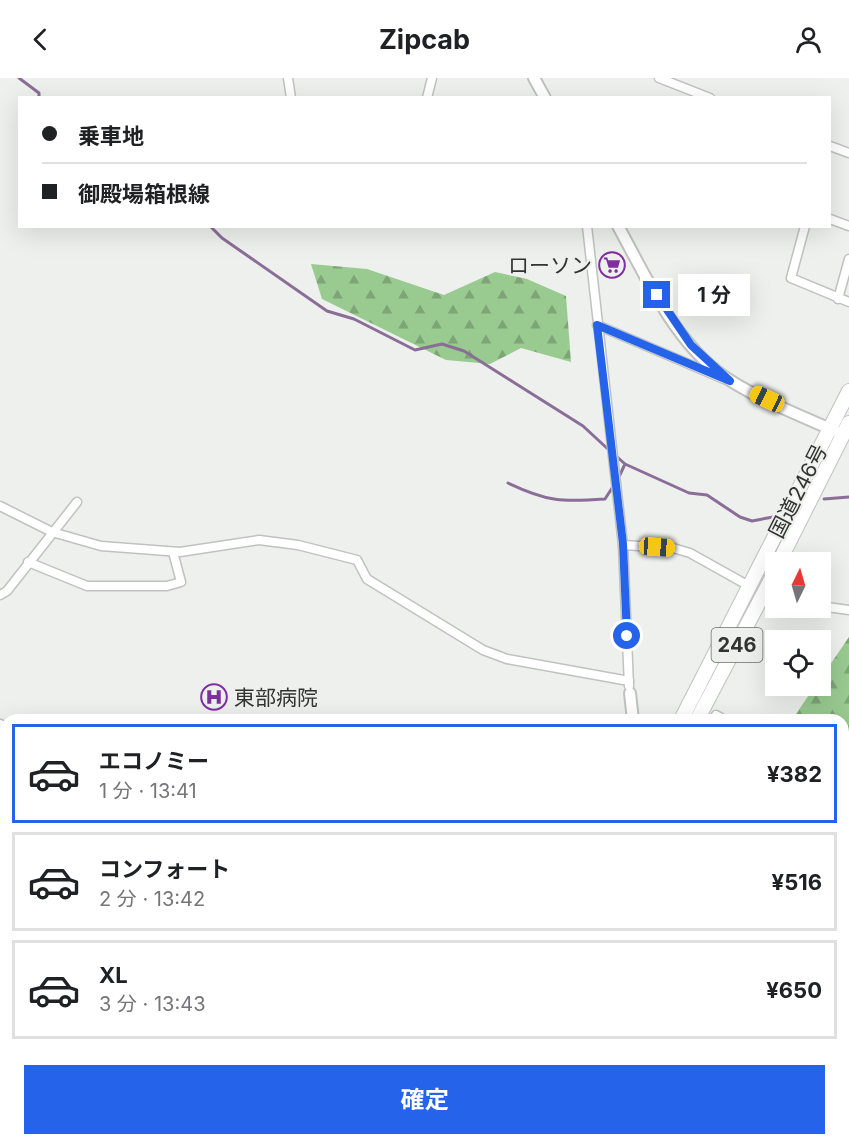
<!DOCTYPE html>
<html lang="ja">
<meta charset="utf-8">
<style>
body{margin:0;font-family:Inter,"Noto Sans JP",sans-serif;background:#f2f2f2;color:#202124;height:100vh;display:flex;flex-direction:column;font-size:22px;white-space:nowrap}
*{box-sizing:border-box;margin:0}
p{font-size:20px;color:#757577}
.icon{flex:none;width:33px;height:33px;fill:none;stroke:currentColor;stroke-width:2;stroke-linecap:round;stroke-linejoin:round}
.map{position:relative;flex:1;overflow:hidden}
.panel{position:absolute;left:0px;top:636px;width:849px;height:432px;display:flex;flex-direction:column;background:#fff;border-radius:18px 18px 0 0;box-shadow:0 6px 24px #0002}
.panel>*{flex:none}
.guide{position:absolute;left:18px;top:18px;width:813px;height:132px;border-radius:0px;box-shadow:0 6px 24px #0002;display:grid;align-content:center;height:132px;padding:0 24px;background:#fff}
.needle{width:39px;rotate:5deg}
.controls{position:absolute;left:765px;top:474px;display:grid;gap:12px}
.controls a{display:grid;place-items:center;width:66px;height:66px;border-radius:0px;background:#fff;box-shadow:0 6px 24px #0002;font-size:30px}
.end{position:absolute;width:27px;height:27px;margin:-14px;border:8px solid #2563eb;background:#fff;box-shadow:0 0 0 3px #fff}
.from{border-radius:50%}
.bubble{position:absolute;height:42px;border-radius:0px;background:#fff;box-shadow:0 6px 24px #0002;font-size:20px;font-weight:700;line-height:42px;text-align:center}
.car{position:absolute;width:18px;height:36px;margin:-18px -9px;border-radius:8px;box-shadow:0 0 4px 2px #0007;background:linear-gradient(#f5c518 24%,#345 0 40%,#f5c518 0 76%,#345 0 86%,#f5c518 0)}
.guide b{display:flex;align-items:center;gap:21px;height:57px;font-size:22px}
.guide b+b{border-top:2px solid #e0e0e0}
.guide i{width:15px;height:15px;background:#202124}
ul{padding:10px 0 0;list-style:none}
li{display:flex;align-items:center;gap:18px;height:99px;margin:0 12px 9px;padding:0 12px;border:3px solid #e0e0e0;border-radius:0px}
li div{flex:1}
li b{display:block;font-size:22px}
li em{font-style:normal;font-weight:700}
li.active{border-color:#2563eb}
li>.icon{width:54px;height:54px;stroke-width:1.5}
.button{display:flex;gap:12px;margin-top:auto;padding:12px 24px}
.button a{flex:1;height:69px;border-radius:0px;background:#2563eb;color:#fff;font-size:24px;font-weight:700;line-height:69px;text-align:center}
header{display:flex;justify-content:space-between;align-items:center;height:78px;padding:0 24px;background:#fff;font-size:27px;font-weight:700}
.map>svg:first-child{display:block}
</style>
<header><svg class="icon" aria-label="back" viewBox="0 0 24 24"><path d="M15 5l-7 7 7 7"/></svg>Zipcab<svg class="icon" aria-label="person" viewBox="0 0 24 24"><circle cx="12" cy="8" r="4"/><path d="M4 21q1-7 8-7t8 7"/></svg></header>
<div class="map">
<svg width="849" height="1068" viewBox="0 0 849 1068">
<defs>
<pattern id="forest-firs" width="22" height="20" patternUnits="userSpaceOnUse" patternTransform="scale(1.5)"><rect width="22" height="20" fill="#99ca90"/><path d="M5 1l3.5 6h-7zM16 11l3.5 6h-7z" fill="#7da576"/></pattern>
<pattern id="park-tufts" width="24" height="20" patternUnits="userSpaceOnUse" patternTransform="scale(1.5)"><rect width="24" height="20" fill="#b6e5ad"/><path d="M3 7l-1-3M5 7V3M7 7l1-3M15 17l-1-3M17 17v-4M19 17l1-3" fill="none" stroke="#9dc595"/></pattern>
</defs>
<rect width="100%" height="100%" fill="#eef0ee"/>
<g fill="url(#forest-firs)">
<polygon points="311,186 367,191 444,217 495,194 527,201 566,218 571,284 521,270 490,286 446,282 322,221"/>
<polygon points="849,559 849,667 843,665 843,642 797,642 794,639 815,608 820,608 821,600"/>
</g>
<polygon fill="url(#park-tufts)" points="849,775 849,817 843,816 843,779"/>
<g fill="none" stroke-linecap="round" stroke-linejoin="round">
<g stroke="#8a6e98" stroke-width="3">
<polyline points="19,0 39,15 39,20"/>
<polyline points="210,148 222,160 327,233 354,241 415,272 442,266 464,273 583,348 610,373"/>
<polyline points="615,377 625,386 689,415 707,417 740,439 752,443 773,439"/>
<polyline points="618,401 625,386"/>
<path d="M508,405C548,424 562,424 605,421L614,407"/>
<polyline points="824,421 849,419"/>
<polyline points="753,1062 768,1068"/>
</g>
<g stroke="#bfc2bf" stroke-width="11">
<g id="minor">
<polyline points="288,0 291,20"/>
<polyline points="659,0 710,20"/>
<polyline points="427,20 432,0"/>
<polyline points="830,68 849,75"/>
<polyline points="830,141 849,148"/>
<polyline points="587,148 623,467 629,608"/>
<polyline points="805,148 791,200 849,224"/>
<polyline points="838,221 849,181"/>
<polyline points="597,247 724,301"/>
<polyline points="0,428 52,454 101,468 180,474 259,462 298,467 357,482 367,501 483,572 507,581 629,603"/>
<polyline points="623,467 673,470 690,475 749,508"/>
<polyline points="28,484 87,508 167,508 181,504 173,474"/>
<polyline points="764,514 776,518"/>
<polyline points="0,517 7,513 77,424"/>
<polyline points="820,528 849,532"/>
<polyline points="716,637 725,642"/>
<polyline points="843,716 849,720"/>
<polyline points="843,776 849,771"/>
<polyline points="843,823 849,825"/>
<polyline points="843,908 849,910"/>
<polyline points="0,925 6,922"/>
<polyline points="843,1003 849,1005"/>
<polyline points="0,1023 6,1026"/>
<polyline points="56,1062 64,1068"/>
<polyline points="179,1062 186,1068"/>
<polyline points="624,1062 629,1068"/>
<polyline points="234,1068 240,1062"/>
<polyline points="727,1068 728,1062"/>
</g>
</g>
<g stroke="#bfc2bf" stroke-width="14">
<polyline id="tertiary" points="630,615 633,642"/>
</g>
<g stroke="#bfc2bf" stroke-width="14">
<g id="secondary">
<polyline points="534,0 545,20"/>
<path d="M618,148C648,202 677,270 731,303C763,323 801,338 835,353"/>
<polyline points="832,1062 844,1068"/>
</g>
</g>
<g stroke="#bfc2bf" stroke-width="15">
<polyline id="primary" points="0,648 6,652"/>
</g>
<g stroke="#bfc2bf" stroke-width="16">
<g id="trunk">
<polyline points="779,484 849,345"/>
<polyline points="681,642 849,313"/>
<polyline points="697,642 776,492"/>
<polyline points="465,1068 468,1062"/>
<polyline points="480,1068 483,1062"/>
</g>
</g>
<use href="#minor" stroke="#fff" stroke-width="8"/>
<use href="#tertiary" stroke="#fff" stroke-width="10"/>
<use href="#secondary" stroke="#fff" stroke-width="10"/>
<use href="#primary" stroke="#fff" stroke-width="12"/>
<use href="#trunk" stroke="#fff" stroke-width="14"/>
</g>
<g fill="none" stroke-linecap="round" stroke-linejoin="round">
<polyline stroke="#2563eb" stroke-width="8" points="627,558 623,466 597,247 730,303 691,267 657,217"/>
</g>
<defs>
<g id="supermarket-ring" transform="scale(1.35)"><circle r="9.5" fill="#eef0ee" stroke="#802f9f" stroke-width="1.5"/><path d="M-6-5.5h2.5l.6 2H6L4.5 2H-2.5L-4.4-4H-6ZM-1.5 3.2a1.3 1.3 0 1 0 .1 0ZM3 3.2a1.3 1.3 0 1 0 .1 0Z" fill="#802f9f"/></g>
<g id="hospital-ring" transform="scale(1.35)"><circle r="9.5" fill="#eef0ee" stroke="#802f9f" stroke-width="1.5"/><path d="M-5-5h3v3.5h4V-5h3V5h-3V1.5h-4V5h-3Z" fill="#802f9f"/></g>
</defs>
<g fill-rule="evenodd">
<use href="#supermarket-ring" x="612" y="187"/>
<use href="#hospital-ring" x="214" y="619"/>
</g>
<g text-anchor="middle" dominant-baseline="central" stroke-width="4.5" stroke-linejoin="round" paint-order="stroke">
<rect fill="#eef0ee" stroke="#6b6c6a" stroke-width="1.5" x="711.5" y="550" width="51" height="34" rx="4.5"/>
<g font-size="20" font-weight="bold" fill="#333332">
<text x="737" y="567">246</text>
</g>
<g font-size="21" fill="#333332" stroke="#eef0ee" text-anchor="end">
<text x="592" y="187">ローソン</text>
<text x="234" y="619" text-anchor="start">東部病院</text>
</g>
<g font-size="21" fill="#333332" stroke="#eef0ee">
<text transform="translate(798 413) rotate(-63)">国道246号</text>
</g>
</g>
</svg>
<div class="controls">
<a><svg class="needle" viewBox="-14 -14 28 28"><path d="M0-13l5 13h-10z" fill="#e53935"/><path d="M0 13l5-13h-10z" fill="#757577"/></svg></a>
<a><svg class="icon" aria-label="locate" viewBox="0 0 24 24"><circle cx="12" cy="12" r="6"/><path d="M12 2v4M12 18v4M2 12h4M18 12h4"/></svg></a>
</div>
<i class="end from" style="left:627px;top:558px"></i>
<i class="end" style="left:657px;top:217px"></i>
<div class="bubble" style="left:678px;top:196px;width:72px">1 分</div>
<i class="car" style="left:767px;top:321px;rotate:295deg"></i>
<i class="car" style="left:657px;top:469px;rotate:94deg"></i>
<div class="guide">
<b><i class="from"></i>乗車地</b>
<b><i></i>御殿場箱根線</b>
</div>
<section class="panel">
<ul>
<li class="active"><svg class="icon" aria-label="car" viewBox="0 0 24 24"><path d="M5 17H2v-5l4-1 3-4h7l3 4 3 1v5h-3M9 17h6M6 11h13"/><circle cx="7" cy="17" r="2"/><circle cx="17" cy="17" r="2"/></svg><div><b>エコノミー</b><p>1 分 · 13:41</p></div><em>¥382</em></li>
<li><svg class="icon" aria-label="car" viewBox="0 0 24 24"><path d="M5 17H2v-5l4-1 3-4h7l3 4 3 1v5h-3M9 17h6M6 11h13"/><circle cx="7" cy="17" r="2"/><circle cx="17" cy="17" r="2"/></svg><div><b>コンフォート</b><p>2 分 · 13:42</p></div><em>¥516</em></li>
<li><svg class="icon" aria-label="car" viewBox="0 0 24 24"><path d="M5 17H2v-5l4-1 3-4h7l3 4 3 1v5h-3M9 17h6M6 11h13"/><circle cx="7" cy="17" r="2"/><circle cx="17" cy="17" r="2"/></svg><div><b>XL</b><p>3 分 · 13:43</p></div><em>¥650</em></li>
</ul>
<div class="button"><a>確定</a></div>
</section>
</div>
